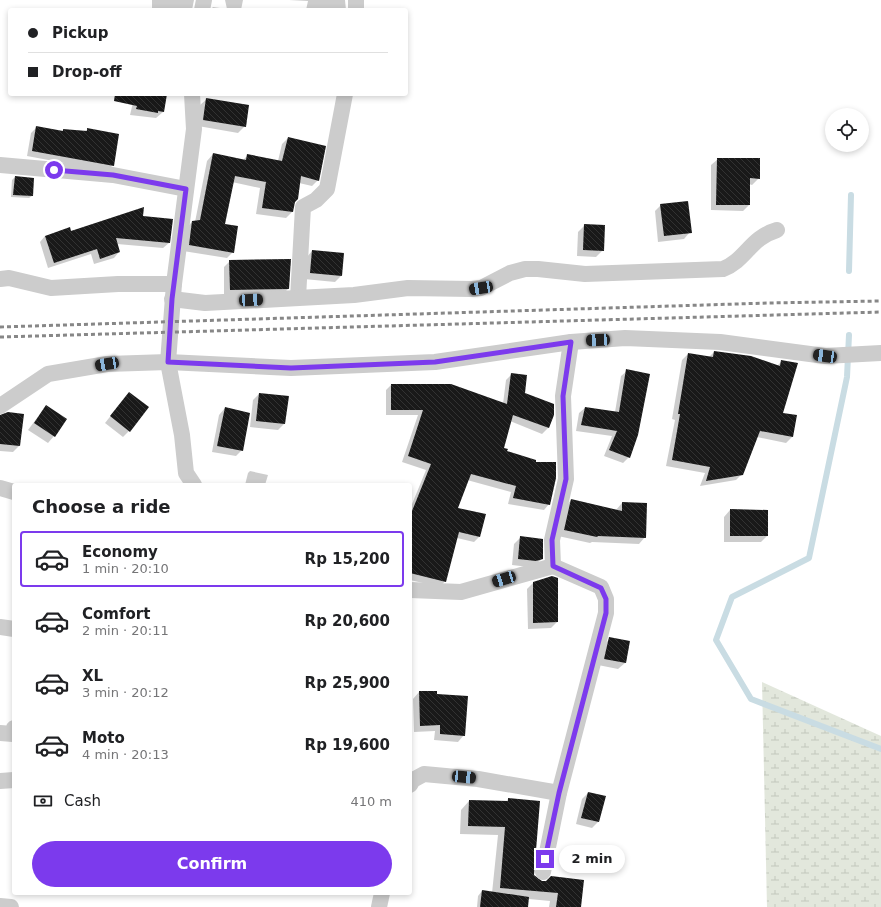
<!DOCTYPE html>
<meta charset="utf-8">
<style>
body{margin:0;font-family:"DejaVu Sans",sans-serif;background:#f6f6f6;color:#202124;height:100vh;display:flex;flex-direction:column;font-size:15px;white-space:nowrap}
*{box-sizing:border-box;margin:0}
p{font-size:13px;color:#757577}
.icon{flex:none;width:22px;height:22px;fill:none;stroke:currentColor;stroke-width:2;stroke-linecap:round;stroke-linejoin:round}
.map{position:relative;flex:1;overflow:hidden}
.panel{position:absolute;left:12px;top:483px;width:400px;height:412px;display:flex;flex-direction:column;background:#fff;border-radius:4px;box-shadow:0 2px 6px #0003}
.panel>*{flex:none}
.guide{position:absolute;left:8px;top:8px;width:400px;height:88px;border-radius:4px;box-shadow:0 2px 6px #0003;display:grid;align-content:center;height:88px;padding:0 20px;background:#fff}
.fabs{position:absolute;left:825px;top:108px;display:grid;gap:8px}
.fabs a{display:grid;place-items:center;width:44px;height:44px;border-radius:50%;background:#fff;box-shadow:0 2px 6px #0003;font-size:20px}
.end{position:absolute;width:18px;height:18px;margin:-9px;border:5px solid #7c3aed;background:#fff;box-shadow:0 0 0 2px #fff}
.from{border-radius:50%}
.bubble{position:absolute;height:28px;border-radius:14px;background:#fff;box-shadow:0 2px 6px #0003;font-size:13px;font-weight:700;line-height:28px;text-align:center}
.car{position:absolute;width:12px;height:24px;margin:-12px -6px;border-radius:5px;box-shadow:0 0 3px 1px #0007;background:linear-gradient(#222 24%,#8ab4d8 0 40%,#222 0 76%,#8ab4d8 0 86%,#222 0)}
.guide b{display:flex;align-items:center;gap:14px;height:38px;font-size:15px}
.guide b+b{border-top:1px solid #e0e0e0}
.guide i{width:10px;height:10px;background:#202124}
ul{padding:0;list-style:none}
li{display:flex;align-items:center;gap:12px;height:56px;margin:0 8px 6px;padding:0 12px;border:2px solid transparent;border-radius:4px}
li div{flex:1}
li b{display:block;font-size:15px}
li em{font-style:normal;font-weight:700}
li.on{border-color:#7c3aed}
li>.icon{width:36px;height:36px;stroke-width:1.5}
h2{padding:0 20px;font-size:18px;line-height:48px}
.pay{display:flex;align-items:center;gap:10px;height:44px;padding:0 20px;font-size:15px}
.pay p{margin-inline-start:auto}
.cta{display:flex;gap:8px;margin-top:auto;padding:8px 20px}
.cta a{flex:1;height:46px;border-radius:24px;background:#7c3aed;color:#fff;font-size:16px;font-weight:700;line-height:46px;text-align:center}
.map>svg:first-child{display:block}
</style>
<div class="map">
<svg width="881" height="907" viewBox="0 0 881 907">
<defs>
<pattern id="wetland-marsh" width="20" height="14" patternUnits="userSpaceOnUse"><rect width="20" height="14" fill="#e2e7dc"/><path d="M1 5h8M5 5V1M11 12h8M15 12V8" fill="none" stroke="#c2c7bd"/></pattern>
<pattern id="building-back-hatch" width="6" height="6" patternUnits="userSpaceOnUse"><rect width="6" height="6" fill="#191919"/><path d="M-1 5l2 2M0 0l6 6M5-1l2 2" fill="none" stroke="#323232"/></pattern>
</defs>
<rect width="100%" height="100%" fill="#fff"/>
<polygon fill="url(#wetland-marsh)" points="762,682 881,736 881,907 767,907"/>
<g fill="#0003">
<polygon points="152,0 194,0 192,10 152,10"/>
<polygon points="225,0 243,0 241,10 210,10 213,7 227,9"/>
<polygon points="289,0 345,0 346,10 306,10 308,1"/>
<polygon points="135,94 166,94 163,112 156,118 130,115"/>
<polygon points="207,99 245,126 238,133 198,126 200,105"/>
<polygon points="37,127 61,132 63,130 84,132 88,129 113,165 107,171 27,156 31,133"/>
<polygon points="288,138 318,180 312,186 299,183 292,212 286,218 256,214 260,188 232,182 224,225 233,252 227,258 183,251 186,228 192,222 195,222 207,161 213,154 243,160 248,155 278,161 282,144"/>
<polygon points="718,159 759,178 752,185 749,184 749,205 743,211 711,210 711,165"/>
<polygon points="15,177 32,196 29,198 11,197 12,180"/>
<polygon points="661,205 690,232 684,239 658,242 655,211"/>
<polygon points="142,217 169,243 163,248 117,244 119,252 114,258 94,264 91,254 48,268 40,242 45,236"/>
<polygon points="585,225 603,250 596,257 577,256 578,232"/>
<polygon points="312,251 341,276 335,282 304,279 306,258"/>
<polygon points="230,261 288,289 282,295 224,296 224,267"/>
<polygon points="714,352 777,366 782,361 782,414 792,437 786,443 757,437 742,474 736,480 700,486 705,473 666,466 675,420 672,419 682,360 688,354 709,357"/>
<polygon points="627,371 629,457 623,463 604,456 612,436 576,431 579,413 585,408 615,412 621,376"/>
<polygon points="512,374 524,394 553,415 548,428 542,434 510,421 503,448 549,504 544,510 508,504 511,492 467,480 457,509 479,537 474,542 457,538 445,581 440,587 410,580 410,509 426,470 402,462 418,415 386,415 386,390 391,385 503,404 506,380"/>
<polygon points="129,393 129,431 123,437 105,423"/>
<polygon points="259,394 284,424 278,430 250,427 253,400"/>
<polygon points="46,406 54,436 48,443 28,430"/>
<polygon points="225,408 242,450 236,456 212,452 219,415"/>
<polygon points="23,415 19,446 13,452 0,451 0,417"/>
<polygon points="250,471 268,475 265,485 245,485 248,473"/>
<polygon points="571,500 616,510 622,503 645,537 639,544 592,542 590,543 558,536 565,507"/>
<polygon points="730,510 767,536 761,542 724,542 724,517"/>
<polygon points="521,537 542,559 535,565 529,567 512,565 514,544"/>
<polygon points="533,583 557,622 551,628 528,629 527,589"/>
<polygon points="610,638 629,642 625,663 618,669 598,665 604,645"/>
<polygon points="419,692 436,692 436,695 464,735 458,742 434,740 435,731 414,732 413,699"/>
<polygon points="588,793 598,822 592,828 576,824 582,799"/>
<polygon points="508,799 533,875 541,882 547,882 580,907 549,907 550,901 498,896 497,907 477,907 478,896 482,891 492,893 498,835 460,834 461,810 469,801 506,802"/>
</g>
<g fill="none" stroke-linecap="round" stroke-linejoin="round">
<g stroke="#c9dce3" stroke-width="6">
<polyline points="849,271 851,195"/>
<polyline points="849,335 847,377 809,558 732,597 716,640 751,699 881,749"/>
</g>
</g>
<g fill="url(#building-back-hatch)">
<polygon points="115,94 167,94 164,112 158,111 158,113 136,109 137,106 114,101"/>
<polygon points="206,98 249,105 246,127 203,120"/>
<polygon points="36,126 63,131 63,129 87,131 87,128 119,134 114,166 32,151"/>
<polygon points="288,137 326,146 319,181 301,176 298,199 295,202 293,212 262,208 266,182 235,176 225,224 238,226 234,253 189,245 192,221 200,220 213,153 246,160 247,154 282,161"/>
<polygon points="717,158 760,158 760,179 750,178 750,205 716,205"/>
<polygon points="15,176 34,178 33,196 13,195"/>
<polygon points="688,201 692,233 664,236 660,204"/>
<polygon points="144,207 143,216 173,219 170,243 116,238 120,252 100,259 97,249 54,263 45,236 70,227 71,231"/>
<polygon points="584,224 605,225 604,251 583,250"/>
<polygon points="312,250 344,253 342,276 310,273"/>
<polygon points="291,259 289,289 230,290 229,260"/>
<polygon points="714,351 751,356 780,366 781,360 798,363 783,413 797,415 793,437 760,431 743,475 706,481 710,467 672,460 680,414 678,414 688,353 713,357"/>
<polygon points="626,369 650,374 638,435 630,458 609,450 617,431 581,425 585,407 619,412"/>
<polygon points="511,373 527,375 525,393 554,404 554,415 549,428 513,415 504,448 508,449 507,451 536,460 536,462 556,462 556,478 550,505 513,498 516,486 471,474 458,508 486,514 480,537 459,532 446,582 410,573 410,516 431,464 408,456 423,410 391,410 391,384 451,384 507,404"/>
<polygon points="129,392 149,407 130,432 110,416"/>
<polygon points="259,393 289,396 285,424 256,421"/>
<polygon points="46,405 67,419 55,437 34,423"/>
<polygon points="225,407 250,413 243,451 217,446"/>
<polygon points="8,412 24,414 20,446 0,444 0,415"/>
<polygon points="571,499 622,511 622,502 647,503 646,538 598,536 597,537 564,530"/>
<polygon points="730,509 768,510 768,536 730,536"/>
<polygon points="520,536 543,539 543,559 536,561 518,559"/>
<polygon points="552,576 558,578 558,622 533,623 533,582"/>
<polygon points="609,637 630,641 626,663 604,659"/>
<polygon points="419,691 437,691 437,694 468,696 465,736 440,734 440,725 420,726"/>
<polygon points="588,792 606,796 599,822 581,818"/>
<polygon points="508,798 540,801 534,875 542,881 546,881 551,876 584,880 581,907 556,907 558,893 500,888 505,827 468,826 469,800 508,801"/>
<polygon points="482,890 529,897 528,907 480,907"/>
</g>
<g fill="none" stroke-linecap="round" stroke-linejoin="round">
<g stroke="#ccc" stroke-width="16">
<polyline points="202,10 204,0"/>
<polyline points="356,10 356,0"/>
<polyline points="192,94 194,129 174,284 168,362 182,435 186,473 194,485"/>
<polyline points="0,165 113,175 186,189"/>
<polyline points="0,279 9,278 51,288 118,284 174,284"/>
<polyline points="298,298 303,207 316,200 327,189 345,94"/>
<path d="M172,299L205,303L354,295L408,288L472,289L481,288L510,273L525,269H538L585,274L723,269C746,260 750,238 777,230"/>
<polyline points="0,406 48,374 107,364 168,362 291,368 435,362 571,342 625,338 720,342 825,356 881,353"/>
<polyline points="0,488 14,492"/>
<polyline points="410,590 461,592 553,566 552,540 566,479 563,396 571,342"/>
<polyline points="0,627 14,629"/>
<polyline points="0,733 13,734 14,728"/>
<polyline points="0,781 14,780"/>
<polyline points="410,785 413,780 424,774 478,779 559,793"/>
<polyline points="543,872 559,793 606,613 606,599 601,587 553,566"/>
<polyline points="0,906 11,907"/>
<polyline points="379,907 382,893"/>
</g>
<g stroke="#878787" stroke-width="3" stroke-dasharray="4 3" stroke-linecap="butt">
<polyline points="0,327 768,303 881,301"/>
<polyline points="0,337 881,312"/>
</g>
</g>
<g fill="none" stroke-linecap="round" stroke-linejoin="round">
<polyline stroke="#7c3aed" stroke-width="5" points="54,170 113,175 186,189 172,299 168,362 291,368 435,362 571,342 563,396 566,479 552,540 553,566 601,588 606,599 606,613 559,793 545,859"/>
</g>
</svg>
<div class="fabs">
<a><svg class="icon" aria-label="locate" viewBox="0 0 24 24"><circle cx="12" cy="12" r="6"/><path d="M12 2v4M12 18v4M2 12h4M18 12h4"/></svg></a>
</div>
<i class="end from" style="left:54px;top:170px"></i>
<i class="end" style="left:545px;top:859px"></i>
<div class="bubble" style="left:559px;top:845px;width:66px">2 min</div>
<i class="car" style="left:481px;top:288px;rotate:261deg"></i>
<i class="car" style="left:251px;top:300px;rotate:87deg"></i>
<i class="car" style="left:598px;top:340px;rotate:267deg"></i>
<i class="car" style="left:825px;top:356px;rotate:278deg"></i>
<i class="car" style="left:107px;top:364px;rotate:260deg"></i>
<i class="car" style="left:504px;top:579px;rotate:253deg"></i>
<i class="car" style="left:464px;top:777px;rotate:95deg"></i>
<div class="guide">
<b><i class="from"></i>Pickup</b>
<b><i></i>Drop-off</b>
</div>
<section class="panel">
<h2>Choose a ride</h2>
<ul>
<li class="on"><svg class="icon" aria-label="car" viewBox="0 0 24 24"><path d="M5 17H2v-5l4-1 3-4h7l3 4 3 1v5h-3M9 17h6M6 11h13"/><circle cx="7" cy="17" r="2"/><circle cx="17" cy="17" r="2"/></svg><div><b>Economy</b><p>1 min · 20:10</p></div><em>Rp 15,200</em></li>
<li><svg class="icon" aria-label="car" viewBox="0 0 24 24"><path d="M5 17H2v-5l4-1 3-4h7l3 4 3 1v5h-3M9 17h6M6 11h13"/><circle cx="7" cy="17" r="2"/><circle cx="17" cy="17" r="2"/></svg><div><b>Comfort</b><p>2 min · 20:11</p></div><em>Rp 20,600</em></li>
<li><svg class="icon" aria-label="car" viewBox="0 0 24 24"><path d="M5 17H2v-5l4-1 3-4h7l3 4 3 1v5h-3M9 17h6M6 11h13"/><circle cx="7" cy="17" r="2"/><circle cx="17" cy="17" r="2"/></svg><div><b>XL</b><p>3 min · 20:12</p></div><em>Rp 25,900</em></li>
<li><svg class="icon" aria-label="car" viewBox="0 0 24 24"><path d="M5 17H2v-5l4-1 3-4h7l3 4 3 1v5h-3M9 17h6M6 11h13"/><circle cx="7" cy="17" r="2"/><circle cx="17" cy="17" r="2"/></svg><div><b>Moto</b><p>4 min · 20:13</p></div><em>Rp 19,600</em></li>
</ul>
<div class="pay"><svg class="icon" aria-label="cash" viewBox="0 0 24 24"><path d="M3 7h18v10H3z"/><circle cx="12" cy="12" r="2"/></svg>Cash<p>410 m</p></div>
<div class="cta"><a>Confirm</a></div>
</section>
</div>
